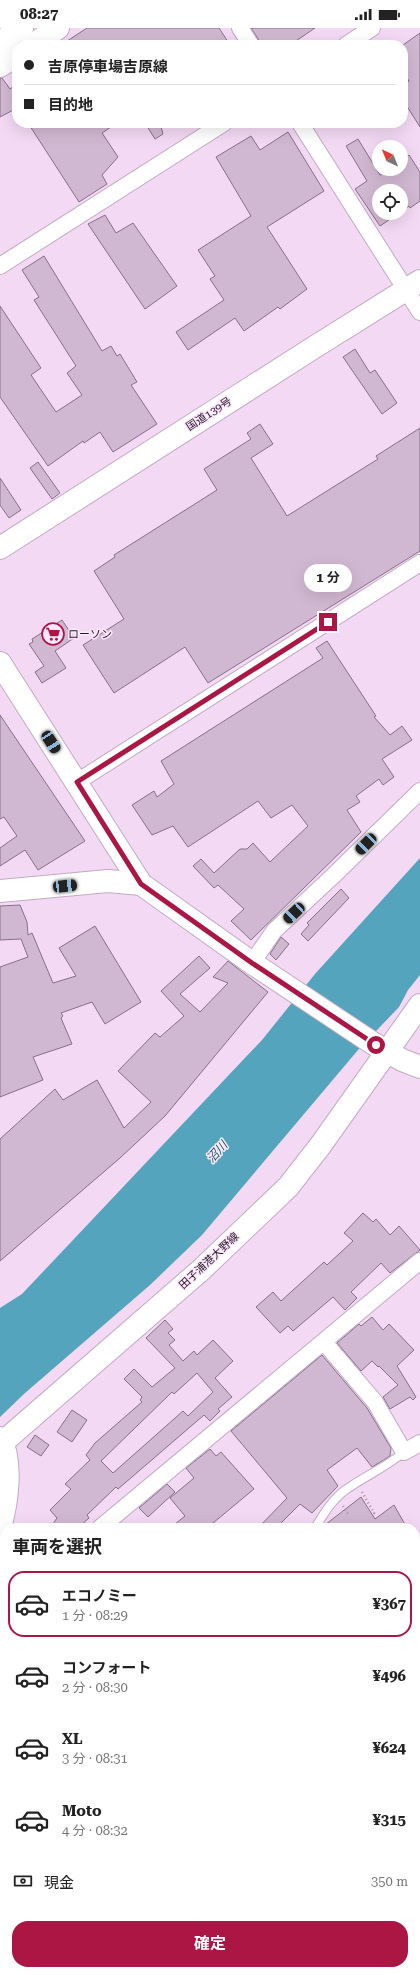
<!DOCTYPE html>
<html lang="ja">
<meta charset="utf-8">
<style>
body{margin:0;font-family:"Roboto Serif","Noto Sans JP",serif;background:#f6f6f6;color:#222;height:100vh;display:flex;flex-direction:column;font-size:15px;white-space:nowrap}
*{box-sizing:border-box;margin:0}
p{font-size:13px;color:#767676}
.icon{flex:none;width:22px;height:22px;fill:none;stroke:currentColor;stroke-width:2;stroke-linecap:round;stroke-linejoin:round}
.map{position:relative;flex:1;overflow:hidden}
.side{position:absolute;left:0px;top:1495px;width:420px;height:452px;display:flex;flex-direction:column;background:#fff;border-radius:16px 16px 0 0;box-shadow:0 4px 16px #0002}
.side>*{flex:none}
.guide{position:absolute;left:12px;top:12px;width:396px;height:88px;border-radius:16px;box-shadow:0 4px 16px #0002;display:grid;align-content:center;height:88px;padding:0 12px;background:#fff}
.needle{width:26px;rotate:317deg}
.fabs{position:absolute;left:372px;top:112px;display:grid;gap:8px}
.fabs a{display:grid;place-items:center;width:36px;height:36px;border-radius:50%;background:#fff;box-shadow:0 4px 16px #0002;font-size:20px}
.end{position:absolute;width:18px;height:18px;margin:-9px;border:5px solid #ab1645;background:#fff;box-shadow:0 0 0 2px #fff}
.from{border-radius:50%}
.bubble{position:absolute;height:28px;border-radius:14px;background:#fff;box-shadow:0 4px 16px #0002;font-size:13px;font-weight:700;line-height:28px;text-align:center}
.car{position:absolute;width:12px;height:24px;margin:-12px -6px;border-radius:5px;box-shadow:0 0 3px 1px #0007;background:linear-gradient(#222 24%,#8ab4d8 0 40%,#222 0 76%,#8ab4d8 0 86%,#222 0)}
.guide b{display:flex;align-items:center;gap:14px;height:38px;font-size:15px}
.guide b+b{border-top:1px solid #e0e0e0}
.guide i{width:10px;height:10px;background:#222}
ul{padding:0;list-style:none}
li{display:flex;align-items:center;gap:12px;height:66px;margin:0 8px 6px;padding:0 4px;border:2px solid transparent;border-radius:16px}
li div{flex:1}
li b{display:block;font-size:15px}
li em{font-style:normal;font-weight:700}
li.on{border-color:#ab1645}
li>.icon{width:36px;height:36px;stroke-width:1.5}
h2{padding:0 12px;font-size:18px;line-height:48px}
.pay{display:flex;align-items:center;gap:10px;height:44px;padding:0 12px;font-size:15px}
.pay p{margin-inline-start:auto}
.action{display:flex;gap:8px;margin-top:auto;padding:8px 12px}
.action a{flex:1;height:46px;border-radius:16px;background:#ab1645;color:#fff;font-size:16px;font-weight:700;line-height:46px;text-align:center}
.status{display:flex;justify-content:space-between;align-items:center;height:28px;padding:0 20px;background:#fff;direction:ltr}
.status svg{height:11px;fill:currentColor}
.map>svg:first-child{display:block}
</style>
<div class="status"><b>08:27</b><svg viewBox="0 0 49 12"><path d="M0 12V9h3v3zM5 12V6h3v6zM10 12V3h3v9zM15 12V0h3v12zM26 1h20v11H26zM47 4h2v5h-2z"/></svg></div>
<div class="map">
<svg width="420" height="1947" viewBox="0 0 420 1947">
<rect width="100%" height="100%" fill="#f3d9f4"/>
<g fill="#54a4bd">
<polygon points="420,830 420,947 408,962 399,979 358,1022 202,1207 150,1257 25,1365 0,1389 0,1280 22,1266 262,1012 315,946"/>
<polygon points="416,1859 420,1865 420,1947 281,1947 288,1942 415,1942"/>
</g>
<g fill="#d1b8d2" stroke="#877089" fill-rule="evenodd">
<polygon points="87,0 219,0 230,17 61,17"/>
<polygon points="251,0 315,0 290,17 262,17"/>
<polygon points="420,5 420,99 403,72 403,58 409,53 403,43 403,17"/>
<polygon points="0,50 2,50 10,61 17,56 17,80 0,89"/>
<polygon points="28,95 117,95 102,105 118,129 102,147 107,156 79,174"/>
<polygon points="145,95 160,95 163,106 155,111"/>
<polygon points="288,104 324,163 267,199 307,261 280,281 278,279 244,303 235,290 188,322 176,304 224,272 210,251 215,248 198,222 251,188 216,129 251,108 260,122"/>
<polygon points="358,111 380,147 389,141 401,141 401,133 409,127 420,144 420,173 410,180 409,178 401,184 401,163 379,163 379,185 399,185 380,198 355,161 367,153 346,118"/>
<polygon points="105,187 116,205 133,195 177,258 145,281 88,196"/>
<polygon points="44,228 102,323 111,318 117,328 120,326 137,354 131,357 157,396 113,424 100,404 84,415 83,413 48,438 0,369 0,278 41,340 31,347 56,384 82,367 67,345 76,338 34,272 39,269 22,242"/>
<polygon points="355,321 370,345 375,342 397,375 382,386 343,329"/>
<polygon points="260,396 273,416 251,430 287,488 378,431 376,428 420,400 420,523 208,655 185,619 114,665 83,617 124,591 94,543 115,529 114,527 217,462 204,441 251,411 247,405"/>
<polygon points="38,434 60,465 52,471 30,440"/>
<polygon points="0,450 21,482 9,490 0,477"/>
<polygon points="62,592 74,610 55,623 66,640 42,655 35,644 44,638 29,616 33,614 32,611"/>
<polygon points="327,613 376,688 374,689 390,707 402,698 412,712 382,731 394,749 383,757 379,751 356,768 360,774 347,782 361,804 251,912 231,893 244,881 218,857 214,860 193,838 201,831 214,845 240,821 247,821 253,815 270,834 308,798 292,777 271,790 258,773 188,819 173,798 152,807 132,777 154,763 157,769 174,756 161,733 323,630 316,620"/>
<polygon points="0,687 85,813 38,842 25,822 0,838 0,820 17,808 4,789 0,791"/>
<polygon points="341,861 349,870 308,913 301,906 309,897 307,895"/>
<polygon points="20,877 27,894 28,907 32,905 53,955 76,948 59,920 95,898 141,974 105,996 92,974 61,985 63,988 61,990 72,1016 33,1029 43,1052 0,1069 0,939 28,929 21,911 0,912 0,878"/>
<polygon points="281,909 289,916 276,932 270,926"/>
<polygon points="199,928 210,940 180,966 200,984 228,955 213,949 228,933 268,964 165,1088 120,1130 0,1233 0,1111 55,1061 63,1072 97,1052 124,1100 151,1074 118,1043 155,1005 160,1009 184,988 161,963"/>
<polygon points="363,1185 373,1194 376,1191 390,1207 399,1198 420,1222 390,1245 381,1235 351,1264 357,1270 345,1282 333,1269 293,1303 288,1298 280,1305 256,1279 273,1264 281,1273 324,1234 327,1237 353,1213 344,1205"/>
<polygon points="372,1289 383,1302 389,1296 414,1322 397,1338 416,1369 413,1372 410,1369 390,1381 383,1369 398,1357 379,1338 378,1339 372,1333 361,1343 337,1315 359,1296 361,1298"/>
<path d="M165,1292L173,1301L168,1305L175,1312L169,1317L183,1333L194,1323L197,1327L213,1312L233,1333L215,1350L232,1369L218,1381L220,1383L210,1393L204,1387L118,1461L116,1459L87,1487L89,1490L78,1500H50L57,1490L50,1482L71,1461L65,1456L90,1432L86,1427L95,1415L142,1374L140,1372L142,1369L124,1351L134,1341L152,1359L175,1340L146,1310ZM197,1345L213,1364L188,1388L183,1383L113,1445L101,1433L172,1364L174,1366Z"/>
<polygon points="322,1327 367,1380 391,1420 390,1428 372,1439 357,1420 327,1442 338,1458 312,1485 300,1476 276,1500 258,1500 287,1470 231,1403"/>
<polygon points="72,1382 87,1392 72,1414 57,1404"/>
<polygon points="35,1407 49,1417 41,1428 27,1419"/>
<polygon points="210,1421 216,1428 221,1424 254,1461 207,1500 170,1500 185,1488 170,1470 194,1450 186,1440"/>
<polygon points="167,1456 175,1464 148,1489 139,1480"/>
<polygon points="361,1469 375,1491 394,1477 407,1500 321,1500"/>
</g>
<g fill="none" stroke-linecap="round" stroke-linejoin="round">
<g stroke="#c2aac4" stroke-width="10">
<path id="lane" d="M315,1500C323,1487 332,1472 344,1463C363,1449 385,1440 404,1424"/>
</g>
<g stroke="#c2aac4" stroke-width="18">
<g id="street">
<polyline points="240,0 251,17"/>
<polyline points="346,17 372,0"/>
<polyline points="300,95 420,284"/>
<polyline points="0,238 224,95"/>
<polyline points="77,754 420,535"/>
<polyline points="252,935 274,903 333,848 420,763"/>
<polyline points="324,1314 375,1374 404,1424 420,1415"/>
<polyline points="100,1500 420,1233"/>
<polyline points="0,1585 5,1580"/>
</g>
</g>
<g stroke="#c2aac4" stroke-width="24">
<g id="secondary">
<polyline points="0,635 141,856"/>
<polyline points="0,863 108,853 141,856 252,935 374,1016 402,1032 420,1039"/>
<path d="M0,1410C13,1433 7,1476 0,1499"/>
<polyline points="2,1415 201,1242 288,1159 320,1118 420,977"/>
<polyline points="415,1717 420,1724"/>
<polyline points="415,1747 420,1750"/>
<polyline points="62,1947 69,1942"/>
</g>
</g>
<g stroke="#c2aac4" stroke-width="24">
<g id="highway">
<polyline points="0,14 22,0"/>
<polyline points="32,17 58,0"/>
<polyline points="0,38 17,27"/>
<polyline points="0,520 313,320 420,253"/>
</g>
</g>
<g stroke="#a793a8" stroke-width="2.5" stroke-dasharray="1 3" stroke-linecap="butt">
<polyline points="362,1464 374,1485 376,1483"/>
<polyline points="343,1478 348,1486"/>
</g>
<use href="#lane" stroke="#fff" stroke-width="8"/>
<use href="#street" stroke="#fff" stroke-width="16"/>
<use href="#secondary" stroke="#fff" stroke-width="22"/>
<use href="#highway" stroke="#fff" stroke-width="22"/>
<g stroke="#483b48" stroke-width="4.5">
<g id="rail">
<polyline points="415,1515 420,1512"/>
<polyline points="415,1540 420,1538"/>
<polyline points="0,1742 5,1739"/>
<polyline points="0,1766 5,1763"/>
<polyline points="0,1776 5,1773"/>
</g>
</g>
<use href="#rail" stroke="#fde8fe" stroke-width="3" stroke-dasharray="9" stroke-linecap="butt"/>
</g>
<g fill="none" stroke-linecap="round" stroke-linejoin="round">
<polyline stroke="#ab1645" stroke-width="5" points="328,594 77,754 141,856 252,935 376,1017"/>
</g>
<defs>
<g id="supermarket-ring" transform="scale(1.15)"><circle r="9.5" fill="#fde8fe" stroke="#ab1645" stroke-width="1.5"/><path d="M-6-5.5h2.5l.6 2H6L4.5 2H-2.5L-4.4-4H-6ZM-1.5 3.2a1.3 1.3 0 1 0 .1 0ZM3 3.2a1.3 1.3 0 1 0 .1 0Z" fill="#ab1645"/></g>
</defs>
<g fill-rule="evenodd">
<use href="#supermarket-ring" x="53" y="606"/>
</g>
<g text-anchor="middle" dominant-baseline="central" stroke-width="3" stroke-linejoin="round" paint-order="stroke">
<g font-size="11" fill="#231923" stroke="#fde8fe">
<text transform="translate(209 386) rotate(-33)">国道139号</text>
<text transform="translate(209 1233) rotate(-43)">田子浦港大野線</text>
</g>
<g font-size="11" fill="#231923" stroke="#fde8fe" text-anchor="start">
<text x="68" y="606">ローソン</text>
</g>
<g font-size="12" font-style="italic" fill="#16596b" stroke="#fde8fe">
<text transform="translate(217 1124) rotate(-48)">沼川</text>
</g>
</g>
</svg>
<div class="fabs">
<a><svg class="needle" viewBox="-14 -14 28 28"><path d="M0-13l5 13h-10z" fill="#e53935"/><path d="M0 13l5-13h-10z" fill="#767676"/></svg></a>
<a><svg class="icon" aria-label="locate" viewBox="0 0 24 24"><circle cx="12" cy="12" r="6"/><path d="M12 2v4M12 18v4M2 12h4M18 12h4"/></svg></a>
</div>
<i class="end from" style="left:376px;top:1017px"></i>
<i class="end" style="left:328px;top:594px"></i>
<div class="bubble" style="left:304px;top:536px;width:48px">1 分</div>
<i class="car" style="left:51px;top:714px;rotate:147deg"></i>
<i class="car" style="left:366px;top:816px;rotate:225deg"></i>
<i class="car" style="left:65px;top:858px;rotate:84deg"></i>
<i class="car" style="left:294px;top:885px;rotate:227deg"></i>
<div class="guide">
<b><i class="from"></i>吉原停車場吉原線</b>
<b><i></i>目的地</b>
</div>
<section class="side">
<h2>車両を選択</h2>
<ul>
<li class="on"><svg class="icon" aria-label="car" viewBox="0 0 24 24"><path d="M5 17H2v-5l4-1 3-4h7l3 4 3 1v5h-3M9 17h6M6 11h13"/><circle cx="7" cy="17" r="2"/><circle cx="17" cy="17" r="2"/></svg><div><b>エコノミー</b><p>1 分 · 08:29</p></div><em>¥367</em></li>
<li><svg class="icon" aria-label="car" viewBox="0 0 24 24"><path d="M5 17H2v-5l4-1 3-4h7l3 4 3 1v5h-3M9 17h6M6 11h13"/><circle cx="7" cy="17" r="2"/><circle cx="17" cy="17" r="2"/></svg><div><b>コンフォート</b><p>2 分 · 08:30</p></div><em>¥496</em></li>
<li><svg class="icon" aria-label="car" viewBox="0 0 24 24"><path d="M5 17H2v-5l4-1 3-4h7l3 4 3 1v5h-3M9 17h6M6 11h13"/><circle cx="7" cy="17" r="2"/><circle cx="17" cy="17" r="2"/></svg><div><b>XL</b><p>3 分 · 08:31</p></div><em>¥624</em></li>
<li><svg class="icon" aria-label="car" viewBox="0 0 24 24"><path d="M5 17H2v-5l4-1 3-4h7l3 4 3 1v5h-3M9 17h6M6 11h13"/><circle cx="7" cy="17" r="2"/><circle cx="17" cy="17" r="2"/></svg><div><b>Moto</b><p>4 分 · 08:32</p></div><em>¥315</em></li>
</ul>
<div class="pay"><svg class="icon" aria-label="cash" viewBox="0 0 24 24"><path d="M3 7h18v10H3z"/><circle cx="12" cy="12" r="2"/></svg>現金<p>350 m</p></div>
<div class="action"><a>確定</a></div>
</section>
</div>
